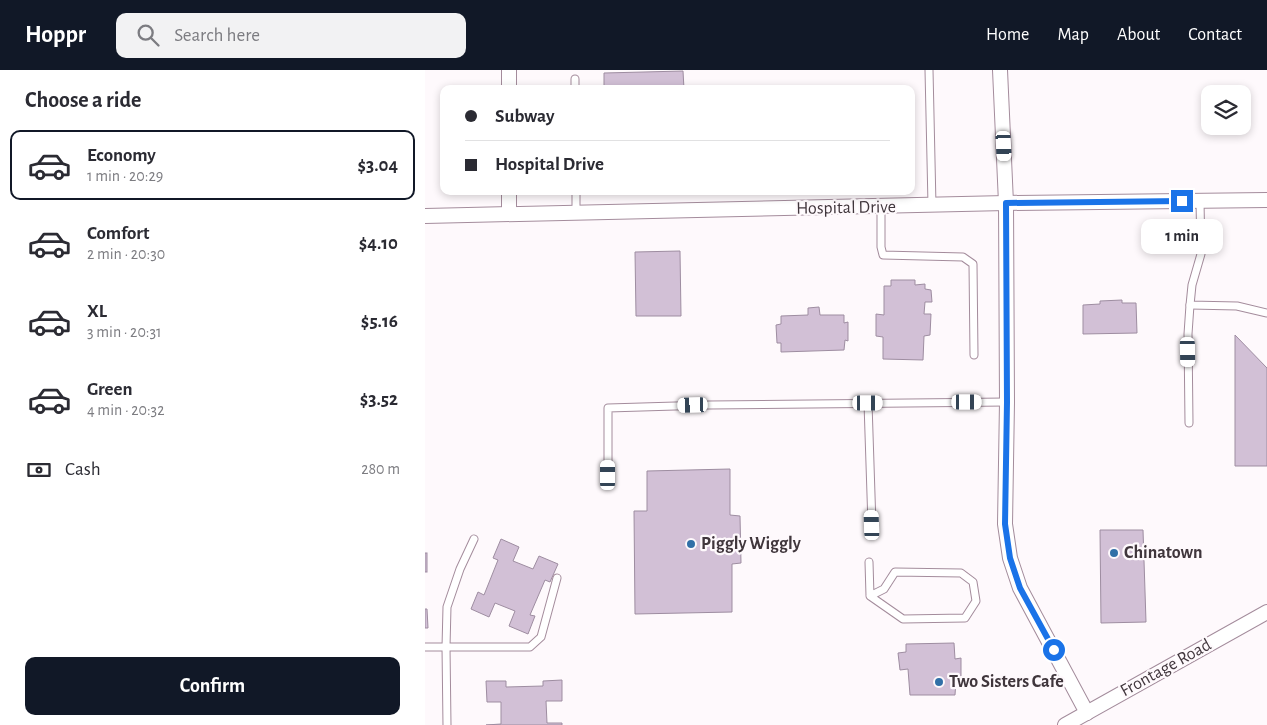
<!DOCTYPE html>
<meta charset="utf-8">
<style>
body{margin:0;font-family:"Alegreya Sans",sans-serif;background:#f2f2f3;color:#2b2b33;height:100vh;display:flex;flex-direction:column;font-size:19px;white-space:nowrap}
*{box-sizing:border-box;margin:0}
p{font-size:16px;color:#7c7c81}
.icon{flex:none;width:28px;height:28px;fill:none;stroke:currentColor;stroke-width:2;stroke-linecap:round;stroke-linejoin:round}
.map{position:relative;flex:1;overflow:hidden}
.sheet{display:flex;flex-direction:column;background:#fff;width:425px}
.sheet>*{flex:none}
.guide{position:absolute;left:15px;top:15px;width:475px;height:110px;border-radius:10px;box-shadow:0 2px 8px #0003;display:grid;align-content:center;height:110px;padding:0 25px;background:#fff}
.controls{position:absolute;left:776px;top:15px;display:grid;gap:10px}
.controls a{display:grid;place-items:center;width:50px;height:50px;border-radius:10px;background:#fff;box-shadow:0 2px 8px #0003;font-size:25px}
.end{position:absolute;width:22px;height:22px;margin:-11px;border:6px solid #1a73e8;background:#fff;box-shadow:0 0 0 2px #fff}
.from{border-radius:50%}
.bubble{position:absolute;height:35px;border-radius:10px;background:#fff;box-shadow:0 2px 8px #0003;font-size:16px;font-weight:600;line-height:35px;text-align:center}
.car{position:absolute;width:15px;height:30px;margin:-15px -8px;border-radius:6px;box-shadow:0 0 4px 1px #0007;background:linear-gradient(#fff 24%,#345 0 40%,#fff 0 76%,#345 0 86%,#fff 0)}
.guide b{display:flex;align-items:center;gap:18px;height:48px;font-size:19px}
.guide b+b{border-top:1px solid #e1e1e2}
.guide i{width:12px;height:12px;background:#2b2b33}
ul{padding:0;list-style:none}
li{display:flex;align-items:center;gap:15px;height:70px;margin:0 10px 8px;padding:0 15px;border:2px solid transparent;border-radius:10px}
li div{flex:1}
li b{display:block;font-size:19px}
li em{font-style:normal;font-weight:600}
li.current{border-color:#111827}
li>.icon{width:45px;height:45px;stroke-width:1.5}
h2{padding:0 25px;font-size:22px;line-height:60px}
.pay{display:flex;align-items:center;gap:12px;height:55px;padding:0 25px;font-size:19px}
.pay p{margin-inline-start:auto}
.button{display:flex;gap:10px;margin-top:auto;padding:10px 25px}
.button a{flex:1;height:58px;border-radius:10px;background:#111827;color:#fff;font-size:20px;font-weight:600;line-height:58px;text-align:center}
header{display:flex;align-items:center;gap:30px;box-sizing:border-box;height:70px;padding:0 25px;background:#111827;color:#fff}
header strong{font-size:24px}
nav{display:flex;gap:28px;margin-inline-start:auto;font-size:18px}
.search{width:350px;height:45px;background:#f2f2f3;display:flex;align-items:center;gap:12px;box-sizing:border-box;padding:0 18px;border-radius:10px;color:#7c7c81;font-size:19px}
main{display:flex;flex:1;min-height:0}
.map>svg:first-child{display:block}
</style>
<header>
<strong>Hoppr</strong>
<div class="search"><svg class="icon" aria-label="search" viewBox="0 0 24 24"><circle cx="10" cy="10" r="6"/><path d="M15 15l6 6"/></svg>Search here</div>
<nav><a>Home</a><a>Map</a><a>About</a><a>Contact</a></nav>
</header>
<main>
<section class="sheet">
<h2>Choose a ride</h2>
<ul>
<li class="current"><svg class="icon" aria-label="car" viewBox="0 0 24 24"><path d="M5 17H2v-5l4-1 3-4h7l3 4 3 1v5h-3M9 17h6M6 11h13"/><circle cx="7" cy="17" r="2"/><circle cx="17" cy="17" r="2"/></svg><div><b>Economy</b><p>1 min · 20:29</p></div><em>$3.04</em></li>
<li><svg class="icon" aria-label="car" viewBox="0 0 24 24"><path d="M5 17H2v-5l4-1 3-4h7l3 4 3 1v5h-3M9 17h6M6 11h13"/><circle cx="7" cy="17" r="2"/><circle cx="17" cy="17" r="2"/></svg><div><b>Comfort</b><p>2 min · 20:30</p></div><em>$4.10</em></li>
<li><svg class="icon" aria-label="car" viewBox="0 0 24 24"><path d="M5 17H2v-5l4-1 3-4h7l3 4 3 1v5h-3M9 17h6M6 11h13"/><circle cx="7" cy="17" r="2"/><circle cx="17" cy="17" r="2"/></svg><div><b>XL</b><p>3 min · 20:31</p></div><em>$5.16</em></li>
<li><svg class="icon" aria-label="car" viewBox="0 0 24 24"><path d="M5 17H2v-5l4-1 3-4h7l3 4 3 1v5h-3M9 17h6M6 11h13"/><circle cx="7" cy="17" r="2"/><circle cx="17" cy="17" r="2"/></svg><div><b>Green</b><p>4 min · 20:32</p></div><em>$3.52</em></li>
</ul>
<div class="pay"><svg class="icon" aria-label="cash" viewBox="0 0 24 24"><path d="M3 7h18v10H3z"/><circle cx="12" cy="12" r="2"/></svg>Cash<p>280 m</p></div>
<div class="button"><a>Confirm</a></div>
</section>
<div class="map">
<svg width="842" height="655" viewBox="0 0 842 655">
<rect width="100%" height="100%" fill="#fef9fc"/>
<g fill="#d2c0d6" stroke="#9e8da1">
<polygon points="258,1 259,19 179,19 179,3"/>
<polygon points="255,181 256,246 211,246 210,182"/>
<polygon points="466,210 490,210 490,215 500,214 500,219 506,220 507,232 500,232 499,244 506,244 505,265 499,266 498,290 458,289 458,267 451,266 451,244 459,245 459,216 466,216"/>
<polygon points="697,230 697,233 711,233 712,263 658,264 658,235 675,234 675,231"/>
<polygon points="394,237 395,245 419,245 419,253 423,252 423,271 420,270 419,280 356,282 356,273 352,273 351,255 356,254 356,246 383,245 383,238"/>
<polygon points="810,265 842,298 842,396 810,396"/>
<polygon points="305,399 305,445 315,446 316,493 307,494 307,542 210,544 209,441 222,441 222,401"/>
<polygon points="675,460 718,460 721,552 676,553"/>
<polygon points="76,469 94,477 88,491 108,499 114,486 133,494 125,512 120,510 105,545 110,546 103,564 84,556 90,541 70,533 64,547 46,539 53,522 59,525 73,490 68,488"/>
<rect x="0" y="483" width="2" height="19"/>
<polygon points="0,539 2,539 3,558 0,558"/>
<polygon points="529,573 530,589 536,588 536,609 531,610 530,625 485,625 483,599 475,600 473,583 481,582 481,574"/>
<polygon points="137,610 137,631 121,631 122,653 137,653 137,655 61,655 76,654 76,632 62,632 61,611 81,611 81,617 118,616 118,611"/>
</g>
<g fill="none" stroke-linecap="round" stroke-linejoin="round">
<g stroke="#a48c9c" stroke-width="9">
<g id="service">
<polyline points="504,0 507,135"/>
<polyline points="150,9 150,19"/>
<polyline points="151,121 151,143"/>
<polyline points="775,131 776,184 767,215 765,235 812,236 842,243"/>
<polyline points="456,137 456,177 458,185 538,187 548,194 549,285"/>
<polyline points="443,333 447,455"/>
<polyline points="764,353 763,264 765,235"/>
<polyline points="183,405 183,338 284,335 582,332"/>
<polyline points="49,469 35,499 22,537 21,577 105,577 116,567 132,508"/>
<polyline points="444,492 445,526 478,549 540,548 551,531 548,512 536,503 470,502 459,519 445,526"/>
<polyline points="0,577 21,577 22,655"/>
</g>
</g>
<g stroke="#a48c9c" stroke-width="16">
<g id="minor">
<polyline points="84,0 84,19"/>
<polyline points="575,0 581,133 582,332 580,454 585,488 595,518 662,643"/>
<polyline points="84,121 84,144"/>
<polyline points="0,146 581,133 842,130"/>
<polyline points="640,655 842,542"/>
</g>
</g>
<use href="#service" stroke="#fff" stroke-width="7"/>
<use href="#minor" stroke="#fff" stroke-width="14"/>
</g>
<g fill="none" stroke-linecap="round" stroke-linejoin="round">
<polyline stroke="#1a73e8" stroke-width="6" points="629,580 595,518 585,488 580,454 582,332 581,133 757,131"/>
</g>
<g fill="#3170a7" stroke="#fef9fc" stroke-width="2">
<circle cx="266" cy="474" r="5"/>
<circle cx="689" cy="483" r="5"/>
<circle cx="514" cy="612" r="5"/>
</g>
<g text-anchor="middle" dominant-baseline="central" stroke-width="4.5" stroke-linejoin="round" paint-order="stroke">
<g font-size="18" fill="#40363c" stroke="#fef9fc">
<text transform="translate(421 138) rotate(-1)">Hospital Drive</text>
<text transform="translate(741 598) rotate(-29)">Frontage Road</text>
</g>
<g font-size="18" font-weight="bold" fill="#40363c" stroke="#fef9fc" text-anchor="start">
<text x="276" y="474">Piggly Wiggly</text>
<text x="699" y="483">Chinatown</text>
<text x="524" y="612">Two Sisters Cafe</text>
</g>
</g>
</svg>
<div class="controls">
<a><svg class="icon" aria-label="layers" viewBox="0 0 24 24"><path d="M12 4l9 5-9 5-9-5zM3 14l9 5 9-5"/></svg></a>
</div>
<i class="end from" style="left:629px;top:580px"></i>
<i class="end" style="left:757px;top:131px"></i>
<div class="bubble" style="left:716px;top:149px;width:82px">1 min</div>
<i class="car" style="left:579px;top:76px;rotate:177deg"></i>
<i class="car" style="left:763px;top:282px;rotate:179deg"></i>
<i class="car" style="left:542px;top:332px;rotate:90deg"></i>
<i class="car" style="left:443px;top:333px;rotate:90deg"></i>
<i class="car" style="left:268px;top:335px;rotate:268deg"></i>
<i class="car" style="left:183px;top:405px;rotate:0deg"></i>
<i class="car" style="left:447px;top:455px;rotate:358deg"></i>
<div class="guide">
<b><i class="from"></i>Subway</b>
<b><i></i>Hospital Drive</b>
</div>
</div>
</main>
